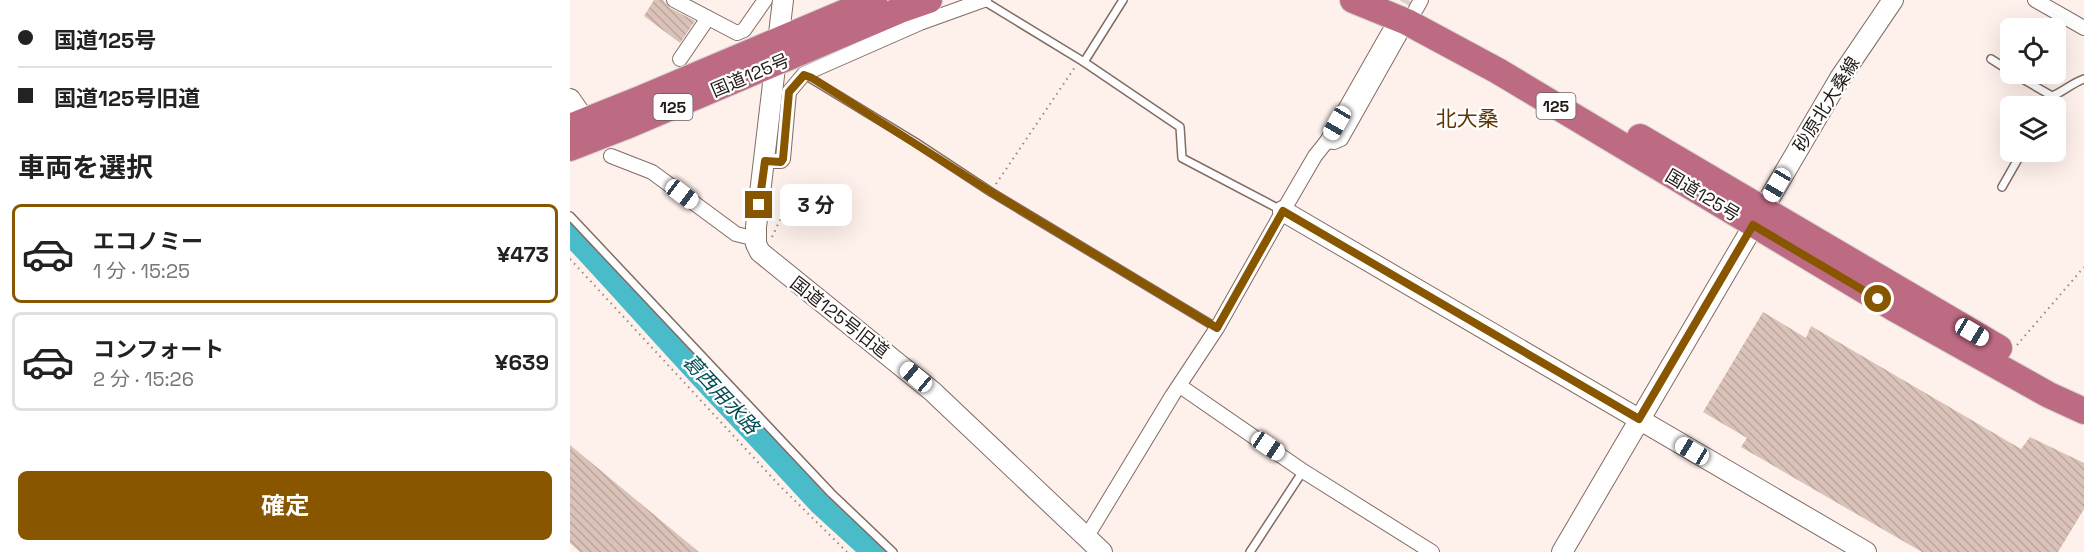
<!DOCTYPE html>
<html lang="ja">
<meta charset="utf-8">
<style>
body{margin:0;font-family:"Space Grotesk","Noto Sans JP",sans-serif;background:#f6f6f6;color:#222;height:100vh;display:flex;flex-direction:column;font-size:22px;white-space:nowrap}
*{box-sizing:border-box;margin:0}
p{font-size:20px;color:#767676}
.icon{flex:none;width:33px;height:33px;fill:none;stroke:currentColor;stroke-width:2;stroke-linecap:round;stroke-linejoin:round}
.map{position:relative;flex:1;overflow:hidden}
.details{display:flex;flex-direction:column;background:#fff;width:570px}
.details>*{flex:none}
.top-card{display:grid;align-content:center;height:132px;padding:0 18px;background:#fff}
.tools{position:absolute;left:1430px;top:18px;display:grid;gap:12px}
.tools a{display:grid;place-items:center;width:66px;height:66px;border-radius:9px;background:#fff;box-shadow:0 6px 24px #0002;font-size:30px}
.end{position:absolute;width:27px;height:27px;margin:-14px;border:8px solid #895600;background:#fff;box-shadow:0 0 0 3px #fff}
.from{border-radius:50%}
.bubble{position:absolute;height:42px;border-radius:9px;background:#fff;box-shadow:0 6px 24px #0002;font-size:20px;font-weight:700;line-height:42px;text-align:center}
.car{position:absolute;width:18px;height:36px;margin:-18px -9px;border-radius:8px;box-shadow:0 0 4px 2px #0007;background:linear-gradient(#fff 24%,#345 0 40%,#fff 0 76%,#345 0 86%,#fff 0)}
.top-card b{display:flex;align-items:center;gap:21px;height:57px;font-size:22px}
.top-card b+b{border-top:2px solid #e0e0e0}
.top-card i{width:15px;height:15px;background:#222}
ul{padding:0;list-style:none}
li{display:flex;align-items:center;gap:18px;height:99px;margin:0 12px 9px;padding:0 6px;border:3px solid #e0e0e0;border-radius:9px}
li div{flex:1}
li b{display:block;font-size:22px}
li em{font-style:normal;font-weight:700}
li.active{border-color:#895600}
li>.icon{width:54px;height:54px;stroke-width:1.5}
h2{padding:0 18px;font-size:27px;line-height:72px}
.cta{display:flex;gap:12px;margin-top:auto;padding:12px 18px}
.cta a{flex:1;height:69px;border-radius:9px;background:#895600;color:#fff;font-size:24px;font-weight:700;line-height:69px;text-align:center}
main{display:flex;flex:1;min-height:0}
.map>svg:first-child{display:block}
</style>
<main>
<section class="details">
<div class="top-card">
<b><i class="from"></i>国道125号</b>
<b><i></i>国道125号旧道</b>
</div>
<h2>車両を選択</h2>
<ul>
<li class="active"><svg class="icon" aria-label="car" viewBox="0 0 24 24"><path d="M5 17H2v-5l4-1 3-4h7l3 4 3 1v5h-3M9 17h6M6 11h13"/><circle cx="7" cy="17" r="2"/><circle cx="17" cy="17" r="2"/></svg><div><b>エコノミー</b><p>1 分 · 15:25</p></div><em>¥473</em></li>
<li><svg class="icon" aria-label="car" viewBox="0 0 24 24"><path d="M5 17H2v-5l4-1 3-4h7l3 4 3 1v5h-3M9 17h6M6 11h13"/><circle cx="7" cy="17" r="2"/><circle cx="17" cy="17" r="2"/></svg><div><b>コンフォート</b><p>2 分 · 15:26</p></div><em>¥639</em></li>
</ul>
<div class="cta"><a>確定</a></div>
</section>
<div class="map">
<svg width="1514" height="552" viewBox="0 0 1514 552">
<defs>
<pattern id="building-back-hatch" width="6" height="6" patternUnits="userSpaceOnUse" patternTransform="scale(1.5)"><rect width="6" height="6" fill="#dac2b9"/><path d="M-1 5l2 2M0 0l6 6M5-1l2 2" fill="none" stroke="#bba69e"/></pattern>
</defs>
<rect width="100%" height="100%" fill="#fef0ea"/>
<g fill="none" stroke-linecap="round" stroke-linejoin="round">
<polyline stroke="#49bbc9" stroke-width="4" points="0,247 243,510 289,552"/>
<path stroke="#49bbc9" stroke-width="22" d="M0,232C98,342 197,453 306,552"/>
</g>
<g fill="url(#building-back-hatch)">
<polygon points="84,0 93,0 100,8 125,21 110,43 74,16"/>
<polygon points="1193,312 1236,338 1241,326 1451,449 1460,437 1514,463 1514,509 1488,552 1352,552 1171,447 1177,438 1133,412"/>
<polygon points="0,445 129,552 10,552 0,543"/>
</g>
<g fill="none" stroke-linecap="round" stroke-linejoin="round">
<polyline stroke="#ddd0ca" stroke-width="14" stroke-dasharray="14 7" stroke-linecap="butt" points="825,22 838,0"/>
<g stroke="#826c64" stroke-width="10">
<g id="lane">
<polyline points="414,1 514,62 610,127 612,158 711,210"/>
<polyline points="1483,28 1490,15"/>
<polyline points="1421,59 1440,71"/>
<polyline points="514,62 553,0"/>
<path d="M1444,74L1482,96C1493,92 1502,83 1514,79"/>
<polyline points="235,75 345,142 421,192 647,328"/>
<polyline points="1479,106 1482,96"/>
<polyline points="1432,187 1452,152"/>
<polyline points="0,216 261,493 323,552"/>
<polyline points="680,552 733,471"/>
</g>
</g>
<g stroke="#826c64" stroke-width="16">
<g id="street">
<polyline points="104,0 167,33 174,30 195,0"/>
<polyline points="1465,0 1514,28"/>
<polyline points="846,9 851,0"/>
<polyline points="110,59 138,18"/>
<polyline points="757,141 764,142 771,139 837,22"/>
<polyline points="41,156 82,172 166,234 186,239"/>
<polyline points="195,161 211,161 213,159 219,92 234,74 350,23 414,0"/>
<polyline points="610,386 733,471 862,552"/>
<polyline points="515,536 522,528 602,396 647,328 713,211 745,156 757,141 819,32"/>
</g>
</g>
<g stroke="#826c64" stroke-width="22">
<g id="secondary">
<polyline points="213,0 186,227 186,244 190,252 362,391 532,552"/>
<polyline points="0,99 16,122"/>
<polyline points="713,211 1296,552"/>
<polyline points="992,552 1270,78 1323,0"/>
</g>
</g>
<g stroke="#d3d1d1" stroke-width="28">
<g id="highway">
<polyline points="783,0 837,22 928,71 1327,310 1479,395 1514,411"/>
<polyline points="0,127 70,99 304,0"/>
<polyline points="1070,137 1429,348"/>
<polyline points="0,148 54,127 330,10 359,0"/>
</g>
</g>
<g stroke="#948884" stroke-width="2" stroke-dasharray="1.5 4.5" stroke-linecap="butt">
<polyline points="426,184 505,67"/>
<polyline points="202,237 218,203"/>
<polyline points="0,259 209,485 277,552"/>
<polyline points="1447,345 1514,267"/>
</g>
<use href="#lane" stroke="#fff" stroke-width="7"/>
<use href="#street" stroke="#fff" stroke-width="14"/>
<use href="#secondary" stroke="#fff" stroke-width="20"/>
<use href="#highway" stroke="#bd6a83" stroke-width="26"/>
</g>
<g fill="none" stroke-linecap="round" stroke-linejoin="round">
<polyline stroke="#895600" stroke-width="8" points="189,205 195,161 211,162 213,159 219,92 234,75 242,78 421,192 647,328 713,211 1069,419 1183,225 1308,299"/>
</g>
<g text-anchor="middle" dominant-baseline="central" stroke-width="4.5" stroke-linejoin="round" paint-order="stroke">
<g fill="#fff" stroke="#655f5d" stroke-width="1.5">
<rect x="966.5" y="93" width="39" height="26" rx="4.5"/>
<rect x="83.5" y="94" width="39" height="26" rx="4.5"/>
</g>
<g font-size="16" font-weight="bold" fill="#231a17">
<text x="986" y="106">125</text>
<text x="103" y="107">125</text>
</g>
<g font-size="18" fill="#231a17" stroke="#fff">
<text transform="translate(180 75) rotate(-23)">国道125号</text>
<text transform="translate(1256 104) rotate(-58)">砂原北大桑線</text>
<text transform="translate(1133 195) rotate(31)">国道125号</text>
<text transform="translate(270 317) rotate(38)">国道125号旧道</text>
</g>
<g font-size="20" font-style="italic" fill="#044c53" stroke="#fff">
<text transform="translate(151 394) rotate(47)">葛西用水路</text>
</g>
<g font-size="21" fill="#5c3903" stroke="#fff">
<text x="897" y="118">北大桑</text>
</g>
</g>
</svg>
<div class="tools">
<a><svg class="icon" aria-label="locate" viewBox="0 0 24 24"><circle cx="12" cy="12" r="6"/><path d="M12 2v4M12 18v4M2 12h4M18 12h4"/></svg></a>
<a><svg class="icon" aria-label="layers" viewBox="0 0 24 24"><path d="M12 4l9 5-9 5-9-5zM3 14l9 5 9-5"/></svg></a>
</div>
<i class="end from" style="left:1308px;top:299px"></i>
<i class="end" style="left:189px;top:205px"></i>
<div class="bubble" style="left:210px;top:184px;width:72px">3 分</div>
<i class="car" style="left:767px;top:123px;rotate:210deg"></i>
<i class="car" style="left:1207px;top:185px;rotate:210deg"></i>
<i class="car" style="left:112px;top:194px;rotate:127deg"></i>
<i class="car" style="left:1402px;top:332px;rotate:121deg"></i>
<i class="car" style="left:346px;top:377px;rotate:310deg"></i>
<i class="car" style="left:698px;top:446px;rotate:124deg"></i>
<i class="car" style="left:1122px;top:451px;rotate:301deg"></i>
</div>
</main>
